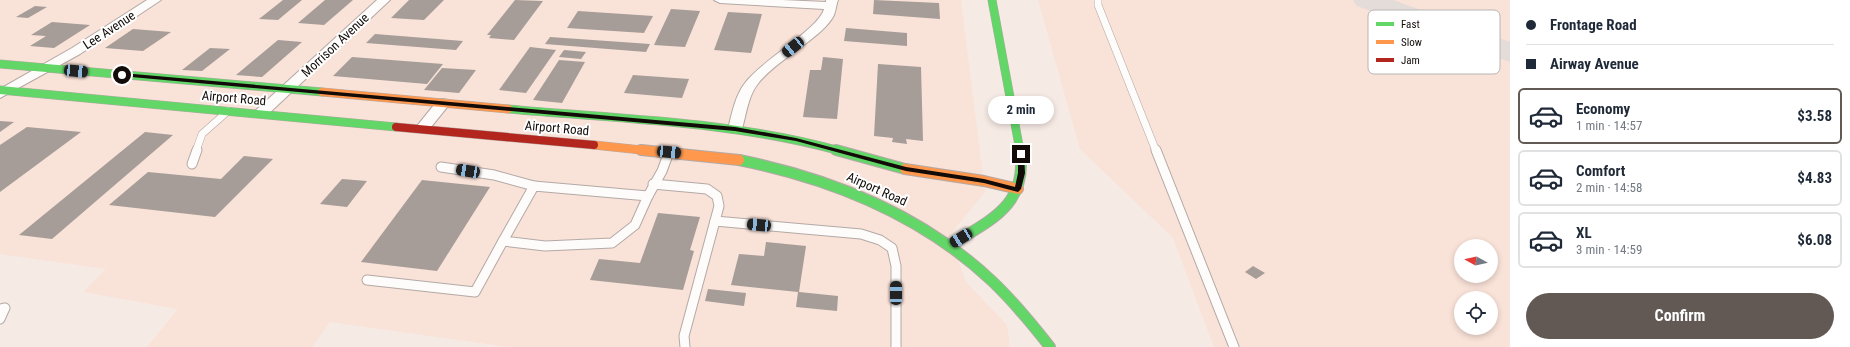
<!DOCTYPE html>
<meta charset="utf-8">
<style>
body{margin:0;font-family:"Roboto Condensed",sans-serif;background:#f2f2f3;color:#1f2937;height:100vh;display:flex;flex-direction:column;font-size:15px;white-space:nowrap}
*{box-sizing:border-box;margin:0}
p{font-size:13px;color:#747a83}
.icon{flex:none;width:22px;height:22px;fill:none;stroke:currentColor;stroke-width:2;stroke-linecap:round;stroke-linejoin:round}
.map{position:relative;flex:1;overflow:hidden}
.details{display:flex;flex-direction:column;background:#fff;width:340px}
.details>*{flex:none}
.top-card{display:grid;align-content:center;height:88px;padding:0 16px;background:#fff}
.needle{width:26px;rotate:278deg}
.buttons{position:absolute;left:1454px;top:239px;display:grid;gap:8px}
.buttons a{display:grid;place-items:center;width:44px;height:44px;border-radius:50%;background:#fff;box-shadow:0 2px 6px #0003;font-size:20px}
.end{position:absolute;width:18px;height:18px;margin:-9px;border:5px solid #120b08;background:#fff;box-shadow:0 0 0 2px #fff}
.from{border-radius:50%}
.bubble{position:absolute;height:28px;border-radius:14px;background:#fff;box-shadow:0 2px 6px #0003;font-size:13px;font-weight:700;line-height:28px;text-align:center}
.car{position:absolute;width:12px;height:24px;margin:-12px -6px;border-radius:5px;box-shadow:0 0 3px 1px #0007;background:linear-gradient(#222 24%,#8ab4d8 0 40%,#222 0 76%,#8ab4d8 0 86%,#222 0)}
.top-card b{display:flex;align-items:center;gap:14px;height:38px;font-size:15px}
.top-card b+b{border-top:1px solid #e0e1e3}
.top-card i{width:10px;height:10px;background:#1f2937}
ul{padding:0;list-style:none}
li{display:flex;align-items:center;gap:12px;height:56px;margin:0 8px 6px;padding:0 8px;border:2px solid #e0e1e3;border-radius:6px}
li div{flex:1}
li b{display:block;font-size:15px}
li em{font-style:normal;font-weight:700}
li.selected{border-color:#625955}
li>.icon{width:36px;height:36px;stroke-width:1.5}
.button{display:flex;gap:8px;margin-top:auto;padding:8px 16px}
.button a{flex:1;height:46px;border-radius:24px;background:#625955;color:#fff;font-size:16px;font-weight:700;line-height:46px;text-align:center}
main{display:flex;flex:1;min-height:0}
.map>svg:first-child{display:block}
</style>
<main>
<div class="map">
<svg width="1510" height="347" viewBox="0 0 1510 347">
<rect width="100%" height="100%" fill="#f6eae4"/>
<g fill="#f9e2d8" fill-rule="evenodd">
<polygon points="0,0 961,0 985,192 949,236 966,282 1007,325 1010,347 508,347 330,322 312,347 147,347 178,309 83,292 106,269 0,254"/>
<path d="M1038,0H1510V347H1214L1173,238L1080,149ZM1461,246H1491V276H1461ZM1461,298H1491V328H1461Z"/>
</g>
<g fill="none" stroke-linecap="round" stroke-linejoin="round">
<polygon fill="#e4dcd8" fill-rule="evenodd" points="1353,0 1393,0 1510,42 1510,62 1357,6"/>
</g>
<g fill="#a69c98">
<polygon points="283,0 302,0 278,20 259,19"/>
<polygon points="325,0 353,0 324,25 298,23"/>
<polygon points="409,0 444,0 424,20 391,18"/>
<polygon points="515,0 543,1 514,40 489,38 491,35 487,35"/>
<polygon points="874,0 939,3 940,19 873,14"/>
<polygon points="35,6 47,7 28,18 16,17"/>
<polygon points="671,9 700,11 685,47 654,45"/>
<polygon points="578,11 653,16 644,33 567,28"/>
<polygon points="728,12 762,14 751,53 714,50"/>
<polygon points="52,22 90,25 54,48 30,46 46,36 31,35"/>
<polygon points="846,28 907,33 907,46 844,41"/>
<polygon points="133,29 171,32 143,51 105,48"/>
<polygon points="375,34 463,41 456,50 366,43"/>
<polygon points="550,37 650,44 646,52 545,44"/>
<polygon points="278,40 302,42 262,77 236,75"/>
<polygon points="530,47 556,50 526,93 499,90"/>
<polygon points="210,48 230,49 202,71 182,70"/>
<polygon points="564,50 586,52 581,59 559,57"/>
<polygon points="352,57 443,64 427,84 333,76"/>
<polygon points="823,57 843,59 837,119 803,117 810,70 821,70"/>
<polygon points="559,60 585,62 562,103 533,100"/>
<polygon points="878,64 921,67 923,141 906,139 907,144 892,142 893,138 874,136"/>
<polygon points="442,68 476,70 459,93 424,90"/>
<polygon points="633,75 689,79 682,98 624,93"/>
<polygon points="0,121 14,122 0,132"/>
<polygon points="27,127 81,132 0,192 0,145"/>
<polygon points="145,132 173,135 52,239 19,235"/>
<polygon points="244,156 273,159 215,217 109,205 148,172 221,179"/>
<polygon points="342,179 367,181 347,207 320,204"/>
<polygon points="422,180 490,187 437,271 361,262"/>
<polygon points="658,213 700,217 690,250 694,251 683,290 590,280 599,259 640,263"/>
<polygon points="766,242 806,246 799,292 838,296 837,311 796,307 798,292 731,285 739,254 764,256"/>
<polygon points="1253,266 1265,273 1256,279 1245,272"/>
<polygon points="708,289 746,293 744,306 705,301"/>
</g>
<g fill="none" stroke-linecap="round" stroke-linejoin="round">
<g stroke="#b3a9a5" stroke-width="8">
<g id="lane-far1">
<polyline points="1098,0 1098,5 1156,151"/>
<polyline points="196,151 202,134 228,111"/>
</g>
</g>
<g stroke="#b3a9a5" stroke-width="11">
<g id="lane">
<polyline points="1156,150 1234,347"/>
<polyline points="192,164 197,150"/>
<polyline points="441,167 494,175 534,186"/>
<polyline points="653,184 707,189 717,196 719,206 684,336 685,347"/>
<polygon points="534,186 648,196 635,225 612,243 545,246 503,241"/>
<polyline points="648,196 662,171 669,152"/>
<polyline points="715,221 861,234 880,240 892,248 896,266 896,347"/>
<polyline points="367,280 475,292 503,241"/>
<polyline points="0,309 5,308 0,319"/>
</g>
</g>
<g stroke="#b3a9a5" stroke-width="2">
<g id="street">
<polygon points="147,0 161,0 80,54 0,98 0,89 72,48"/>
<polygon points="377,0 390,0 265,117 255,117 253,114 255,111"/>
<path d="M714,0H782L826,2V0H838C836,5 836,10 834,15C824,37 774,61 757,85C748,97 746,115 742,129L740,132H730L728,129C732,113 735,96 745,83C762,60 819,29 824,9L720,3Z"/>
<polygon points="443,99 448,100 450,103 448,106 427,132 417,132 415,129 417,126 438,100"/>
</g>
</g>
<g stroke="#b3a9a5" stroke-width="9">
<g id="fast-far1">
<polyline points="992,0 1020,151"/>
<polyline points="0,64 322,92"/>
<polyline points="0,90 396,127"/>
<path d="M508,109C618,119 733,121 840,151"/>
</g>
</g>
<g stroke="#b3a9a5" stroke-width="12">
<g id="fast">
<polyline points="836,150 905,169"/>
<path d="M739,160C833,179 922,215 992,281C1013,301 1032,324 1050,347"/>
<path d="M950,245C991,220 1028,205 1020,150"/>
</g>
</g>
<g stroke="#b3a9a5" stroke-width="9">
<g id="slow-far1">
<polyline points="322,92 508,109"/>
<polyline points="594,145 651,151"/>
</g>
</g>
<g stroke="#b3a9a5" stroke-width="12">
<g id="slow">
<polyline points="641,150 739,160"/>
<polyline points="905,169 984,181 1018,189"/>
</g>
</g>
<g stroke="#b3a9a5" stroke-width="9">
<polyline id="jam" points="396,127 594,145"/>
</g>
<use href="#lane-far1" stroke="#fefcfb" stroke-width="7"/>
<use href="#lane" stroke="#fefcfb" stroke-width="9"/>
<use href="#street" fill="#fefcfb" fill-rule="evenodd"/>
<use href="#fast-far1" stroke="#63d668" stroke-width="8"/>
<use href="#fast" stroke="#63d668" stroke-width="10"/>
<use href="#slow-far1" stroke="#ff974d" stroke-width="8"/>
<use href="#slow" stroke="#ff974d" stroke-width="10"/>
<use href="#jam" stroke="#b3261e" stroke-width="8"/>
</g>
<polygon fill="#120b08" points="122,73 735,127 796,138 906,167 984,179 1015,187 1018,173 1018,154 1021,152 1024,154 1025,173 1021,189 1018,192 984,183 906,171 796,141 735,131 120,76"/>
<g text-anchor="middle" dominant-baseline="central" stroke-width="4" stroke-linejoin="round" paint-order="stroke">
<g font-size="13" fill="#120b08" stroke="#fff">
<text transform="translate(109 30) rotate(-33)">Lee Avenue</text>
<text transform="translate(335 45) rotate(-43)">Morrison Avenue</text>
<text transform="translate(234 98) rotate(5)">Airport Road</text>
<text transform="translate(557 128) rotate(5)">Airport Road</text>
<text transform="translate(877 189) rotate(24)">Airport Road</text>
</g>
</g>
<rect x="1368" y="10" width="132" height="64" rx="6" fill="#fff" stroke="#b8b6b5" stroke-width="1"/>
<rect x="1376" y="22" width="18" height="4" fill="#63d668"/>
<rect x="1376" y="40" width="18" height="4" fill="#ff974d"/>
<rect x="1376" y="58" width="18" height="4" fill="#b3261e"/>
<g font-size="11" fill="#120b08">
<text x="1401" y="28">Fast</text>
<text x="1401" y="46">Slow</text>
<text x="1401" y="64">Jam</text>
</g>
</svg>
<div class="buttons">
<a><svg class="needle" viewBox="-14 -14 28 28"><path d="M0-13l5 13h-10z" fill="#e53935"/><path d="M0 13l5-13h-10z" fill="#747a83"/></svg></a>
<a><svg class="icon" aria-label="locate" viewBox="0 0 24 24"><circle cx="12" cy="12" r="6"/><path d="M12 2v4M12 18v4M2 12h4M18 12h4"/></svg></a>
</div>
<i class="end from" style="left:122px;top:75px"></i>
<i class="end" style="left:1021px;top:154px"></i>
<div class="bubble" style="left:988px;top:96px;width:66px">2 min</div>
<i class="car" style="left:793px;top:47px;rotate:231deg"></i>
<i class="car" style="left:76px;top:71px;rotate:95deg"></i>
<i class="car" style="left:669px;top:152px;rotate:95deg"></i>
<i class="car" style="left:468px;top:171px;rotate:279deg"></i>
<i class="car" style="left:759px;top:225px;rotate:275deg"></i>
<i class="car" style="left:961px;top:238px;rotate:238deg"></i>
<i class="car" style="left:896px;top:293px;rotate:0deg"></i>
</div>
<section class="details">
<div class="top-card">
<b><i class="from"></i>Frontage Road</b>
<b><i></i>Airway Avenue</b>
</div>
<ul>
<li class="selected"><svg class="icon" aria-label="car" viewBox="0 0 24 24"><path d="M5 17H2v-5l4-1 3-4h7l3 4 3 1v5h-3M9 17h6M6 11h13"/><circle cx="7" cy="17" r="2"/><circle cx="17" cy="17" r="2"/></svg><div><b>Economy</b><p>1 min · 14:57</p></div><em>$3.58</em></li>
<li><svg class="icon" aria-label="car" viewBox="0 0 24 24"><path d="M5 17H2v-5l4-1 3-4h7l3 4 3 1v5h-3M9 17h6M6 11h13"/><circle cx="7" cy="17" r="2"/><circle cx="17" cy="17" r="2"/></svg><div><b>Comfort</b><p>2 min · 14:58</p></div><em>$4.83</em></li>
<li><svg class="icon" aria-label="car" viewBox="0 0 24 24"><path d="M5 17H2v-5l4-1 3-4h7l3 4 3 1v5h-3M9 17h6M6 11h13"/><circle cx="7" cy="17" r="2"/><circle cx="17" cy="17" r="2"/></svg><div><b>XL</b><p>3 min · 14:59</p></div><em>$6.08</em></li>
</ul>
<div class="button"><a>Confirm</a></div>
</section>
</main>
